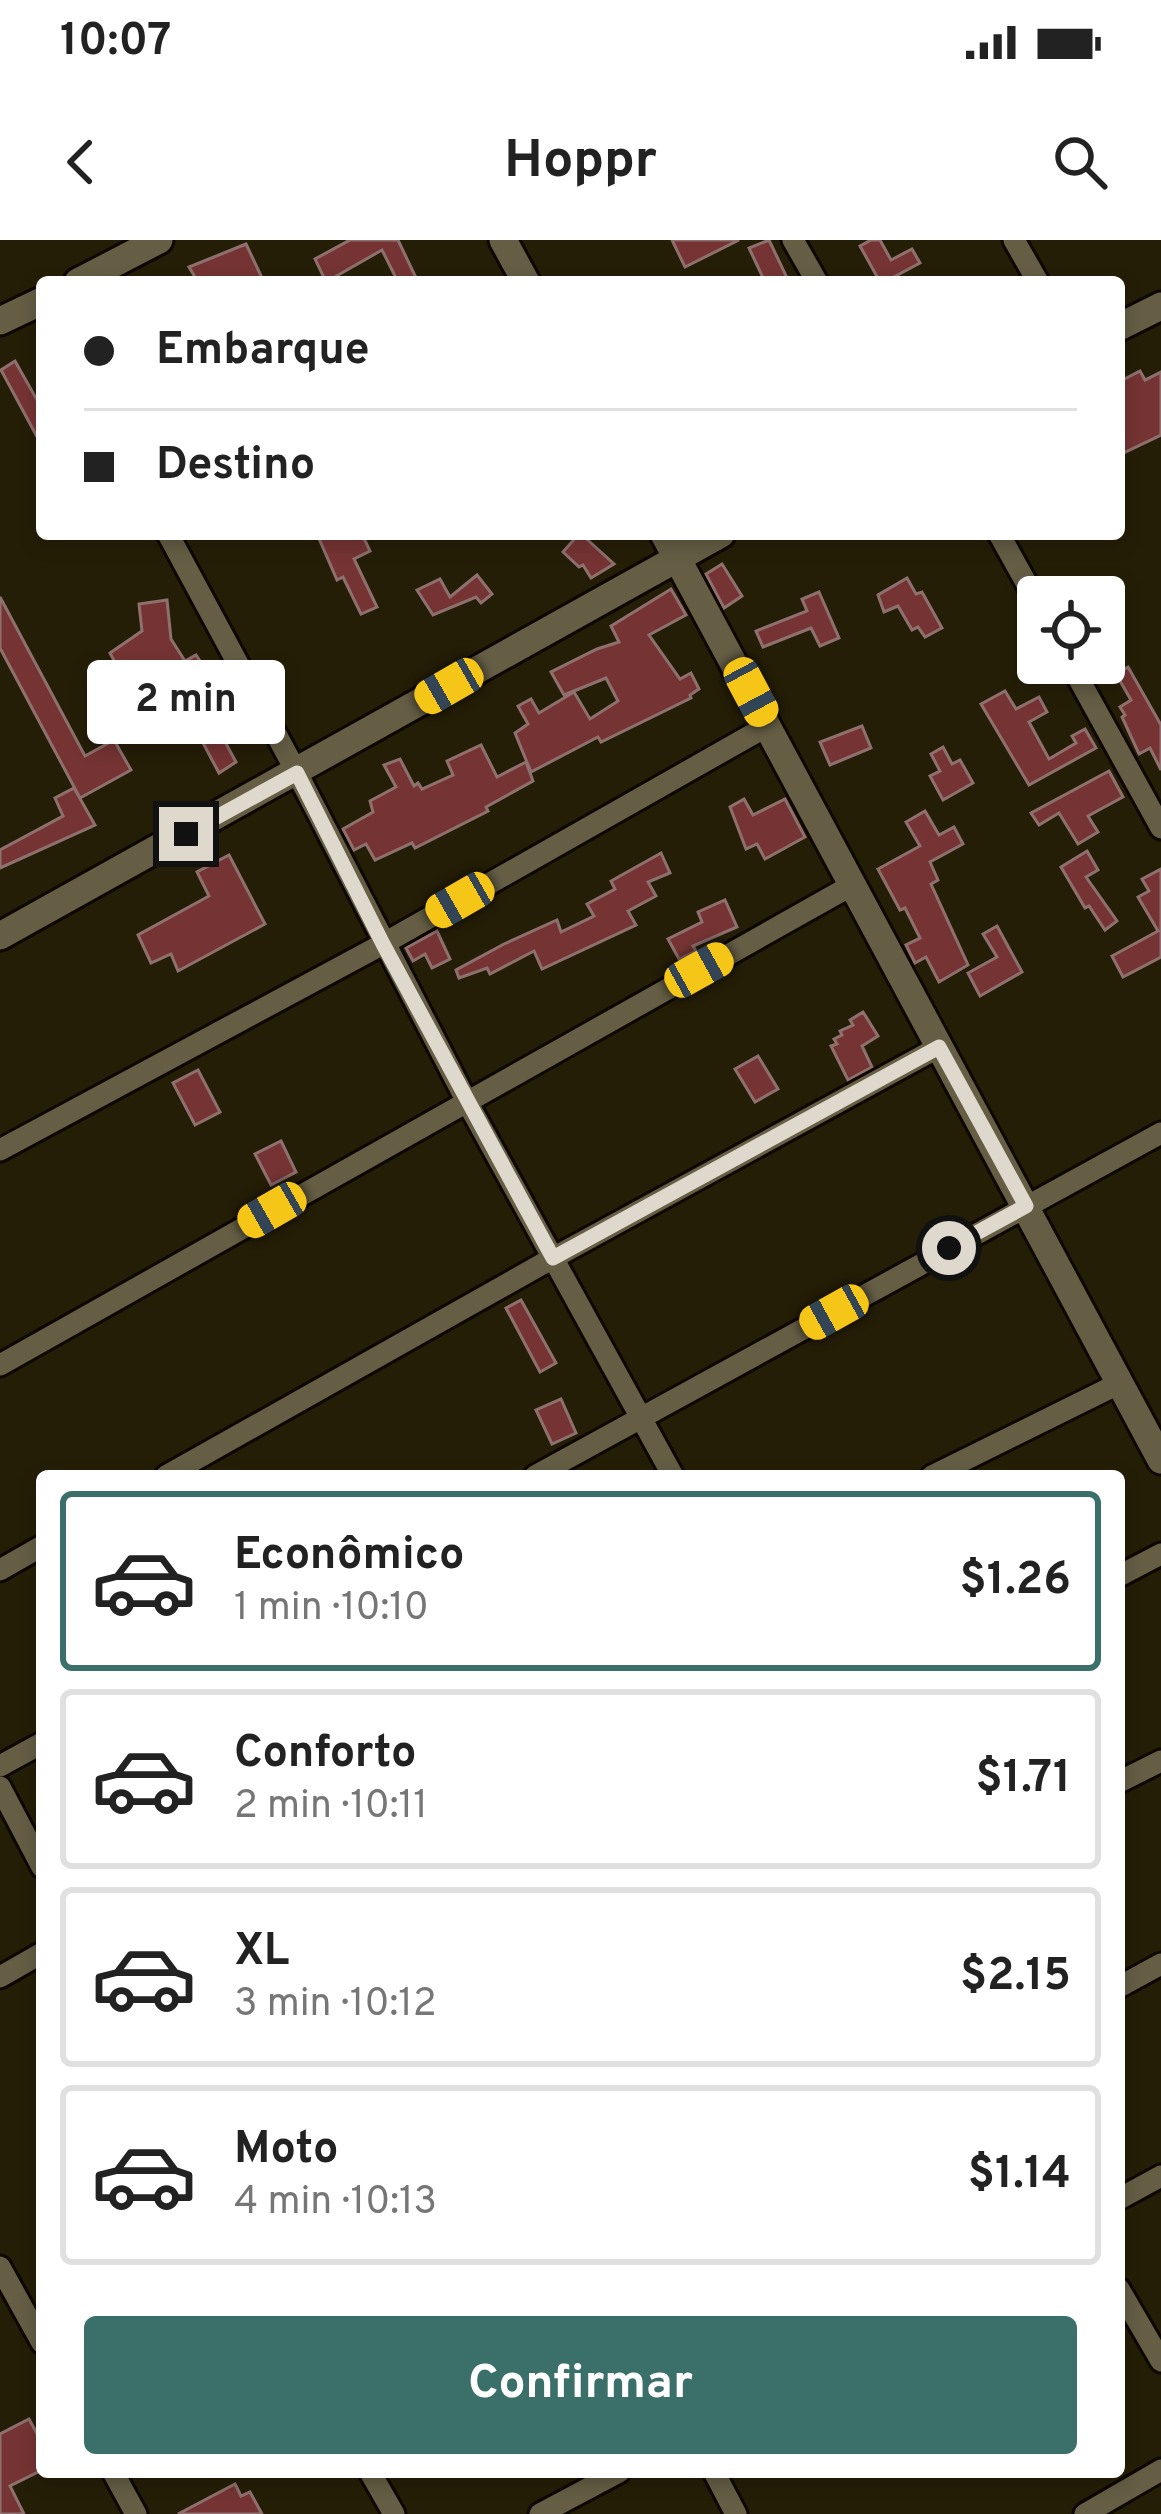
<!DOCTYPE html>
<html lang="pt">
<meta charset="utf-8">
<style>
body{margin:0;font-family:Overpass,sans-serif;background:#f2f2f2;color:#222;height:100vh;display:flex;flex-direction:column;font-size:45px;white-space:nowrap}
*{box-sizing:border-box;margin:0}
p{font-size:39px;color:#767676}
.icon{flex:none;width:66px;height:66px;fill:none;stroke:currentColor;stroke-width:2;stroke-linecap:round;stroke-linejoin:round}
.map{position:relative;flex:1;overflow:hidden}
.drawer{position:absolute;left:36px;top:1230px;width:1089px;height:1008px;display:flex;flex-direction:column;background:#fff;border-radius:12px;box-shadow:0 6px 18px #0003}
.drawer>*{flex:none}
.banner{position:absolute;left:36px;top:36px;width:1089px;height:264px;border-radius:12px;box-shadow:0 6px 18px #0003;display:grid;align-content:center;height:264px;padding:0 48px;background:#fff}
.controls{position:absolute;left:1017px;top:336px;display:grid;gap:24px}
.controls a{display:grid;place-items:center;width:108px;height:108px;border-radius:12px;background:#fff;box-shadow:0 6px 18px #0003;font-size:60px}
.end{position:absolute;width:54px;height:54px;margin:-27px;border:15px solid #ded9cc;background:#111;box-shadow:0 0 0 6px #111}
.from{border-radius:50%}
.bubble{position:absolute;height:84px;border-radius:12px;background:#fff;box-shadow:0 6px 18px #0003;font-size:39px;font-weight:700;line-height:84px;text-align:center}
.car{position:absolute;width:36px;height:72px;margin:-36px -18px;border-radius:15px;box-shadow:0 0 9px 3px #0007;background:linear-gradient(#f5c518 24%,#345 0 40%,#f5c518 0 76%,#345 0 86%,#f5c518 0)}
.banner b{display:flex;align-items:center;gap:42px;height:114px;font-size:45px}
.banner b+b{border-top:3px solid #e0e0e0}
.banner i{width:30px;height:30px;background:#222}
ul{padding:21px 0 0;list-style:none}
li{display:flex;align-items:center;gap:36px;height:180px;margin:0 24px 18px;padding:0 24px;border:6px solid #e0e0e0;border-radius:12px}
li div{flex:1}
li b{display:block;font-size:45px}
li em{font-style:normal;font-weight:700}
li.active{border-color:#3a6f6a}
li>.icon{width:108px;height:108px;stroke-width:1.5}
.primary-button{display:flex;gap:24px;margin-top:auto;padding:24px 48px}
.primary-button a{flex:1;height:138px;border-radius:12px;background:#3a6f6a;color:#fff;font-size:48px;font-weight:700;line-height:138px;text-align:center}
.status{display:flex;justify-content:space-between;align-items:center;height:84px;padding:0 60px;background:#fff;direction:ltr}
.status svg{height:33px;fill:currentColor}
header{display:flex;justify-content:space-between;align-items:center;height:156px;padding:0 48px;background:#fff;font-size:54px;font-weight:700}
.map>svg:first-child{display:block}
</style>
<div class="status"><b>10:07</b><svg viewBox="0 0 49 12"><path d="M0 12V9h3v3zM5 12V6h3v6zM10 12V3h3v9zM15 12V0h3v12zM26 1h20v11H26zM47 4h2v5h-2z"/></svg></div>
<header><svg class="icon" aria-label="back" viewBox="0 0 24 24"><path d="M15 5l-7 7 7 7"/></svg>Hoppr<svg class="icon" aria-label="search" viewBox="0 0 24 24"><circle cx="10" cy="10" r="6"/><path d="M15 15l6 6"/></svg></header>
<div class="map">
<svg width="1161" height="2274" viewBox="0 0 1161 2274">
<rect width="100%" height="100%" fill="#251e07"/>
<g fill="#753433" stroke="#8e706e" stroke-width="3">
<polygon points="350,0 398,0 418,42 398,42 382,10 326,42 315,19"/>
<polygon points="672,0 739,0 685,27"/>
<polygon points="769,0 789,42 765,42 749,8"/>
<polygon points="871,0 880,0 891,20 912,9 920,23 894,37 896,42 880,42 860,6"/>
<polygon points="246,4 264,42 198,42 189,27"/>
<polygon points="15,121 37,160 42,157 42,206 1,130"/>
<polygon points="1140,131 1145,140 1161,132 1161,195 1119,215 1119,142"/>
<polygon points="317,294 362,294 370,311 354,319 377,367 361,374 343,337 337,340"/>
<polygon points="579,294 581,294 614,324 591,338 583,325 579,327 563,312"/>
<polygon points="722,324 742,356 724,368 706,334"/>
<polygon points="477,335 492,354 481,363 476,357 433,375 417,350 440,339 450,357"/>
<polygon points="907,338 916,354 922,352 942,388 925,397 918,387 912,390 898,366 884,372 878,355"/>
<polygon points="671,349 686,375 649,395 680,439 691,433 699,449 690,455 691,458 601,502 598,497 531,532 515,493 528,484 518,466 531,459 539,473 574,452 590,479 618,461 606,438 564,455 551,432 597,409 619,402 611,386"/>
<polygon points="819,352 839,398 820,406 811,388 763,407 756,391 807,371 802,359"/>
<polygon points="0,357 85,516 114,500 131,530 80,558 0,408"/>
<polygon points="167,360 171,399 185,421 196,415 215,444 199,454 236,522 219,533 186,471 152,492 110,413 142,391 139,364"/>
<polygon points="1128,427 1161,485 1161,530 1150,508 1139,514 1122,477 1125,475 1120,467 1131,460 1116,434"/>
<polygon points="1005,451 1016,469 1039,457 1047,472 1029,482 1049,519 1076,503 1072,496 1085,489 1096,508 1029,545 981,464"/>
<polygon points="862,486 871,508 830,525 820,502"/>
<polygon points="481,505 497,537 526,522 533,541 486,567 488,571 415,608 412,603 375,620 366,604 354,610 343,589 373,572 370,561 396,547 384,525 400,519 414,546 418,543 422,549 453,535 447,521"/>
<polygon points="943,507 952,524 960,520 973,543 943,560 930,536 940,531 931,514"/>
<polygon points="1109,531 1123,557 1088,576 1098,592 1078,604 1059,573 1039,585 1031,573"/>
<polygon points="74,548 95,585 0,628 0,610 63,576 55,558"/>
<polygon points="744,559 753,575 785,559 805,597 765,619 757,604 746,609 730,567"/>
<polygon points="925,571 939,595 954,587 963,604 930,622 938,640 931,644 968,725 939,742 926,717 915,723 906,705 920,698 905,668 900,670 878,629 920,606 906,582"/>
<polygon points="1087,611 1098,630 1086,637 1117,681 1105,690 1089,666 1085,668 1061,627"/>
<polygon points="661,613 670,633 648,642 656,656 628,671 636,685 542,729 534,711 490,734 487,728 459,738 456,730 504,704 557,680 561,692 594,676 587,664 615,649 611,641"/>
<polygon points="229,615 265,684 178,731 171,714 151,723 138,695 209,656 197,632"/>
<polygon points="1161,629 1161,717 1123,737 1112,716 1158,691 1138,657 1149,651 1142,639"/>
<polygon points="725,660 737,687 693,706 696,711 679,719 668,699 702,682 698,672"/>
<polygon points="997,686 1022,732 980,756 968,733 997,717 983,694"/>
<polygon points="437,691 450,719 432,728 425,714 413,721 406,708"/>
<polygon points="863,772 878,796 862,806 872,827 848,840 831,806 837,804 834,799 842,795 840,791 853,785 850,780"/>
<polygon points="758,816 778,849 755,862 735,829"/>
<polygon points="198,830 220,872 195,885 173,843"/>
<polygon points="281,901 296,932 271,945 255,914"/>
<polygon points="521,1060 556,1123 540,1132 506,1068"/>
<polygon points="561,1159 576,1193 552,1204 536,1170"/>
<polygon points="29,2179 42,2203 42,2230 10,2246 24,2274 0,2274 0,2194"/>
<polygon points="235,2244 241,2256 250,2252 262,2274 178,2274"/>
</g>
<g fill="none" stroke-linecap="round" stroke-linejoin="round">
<g stroke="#0e0700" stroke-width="27">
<g id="minor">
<polyline points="793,0 817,42"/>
<polyline points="1014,0 1038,42"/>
<polyline points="168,294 297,533 466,860 673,1236"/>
<polyline points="999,294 1038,364"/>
<polyline points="1070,423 1161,588"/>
<polyline points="0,910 383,704 769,485"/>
<polyline points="0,1125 854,644"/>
<polyline points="166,1236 553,1018 939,807"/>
<polyline points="535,1236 1161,893"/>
<polyline points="932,1236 1120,1143"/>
<polyline points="0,1330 42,1306"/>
<polyline points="1119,1336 1161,1314"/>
<polyline points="0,1526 42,1503"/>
<polyline points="1119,1542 1161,1521"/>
<polyline points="0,1547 42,1627"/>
<polyline points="0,1737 42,1713"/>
<polyline points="1119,1747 1161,1724"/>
<polyline points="1119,1959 1161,1936"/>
<polyline points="0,2027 42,2103"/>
<polyline points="1119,2049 1161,2121"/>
<polyline points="113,2232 136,2274"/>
<polyline points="370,2232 394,2274"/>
<polyline points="714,2232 736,2274"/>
<polyline points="540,2274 619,2232"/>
<polyline points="1085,2274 1161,2230"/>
</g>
</g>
<g stroke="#0e0700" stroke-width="33">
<g id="tertiary">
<polyline points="503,0 526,42"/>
<polyline points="78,42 159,0"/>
<polyline points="0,81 42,61"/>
<polyline points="1119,87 1161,66"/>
<polyline points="664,294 1161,1220"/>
<polyline points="0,696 721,294"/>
</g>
</g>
<use href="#minor" stroke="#655e45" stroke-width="21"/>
<use href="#tertiary" stroke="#655e45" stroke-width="27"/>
</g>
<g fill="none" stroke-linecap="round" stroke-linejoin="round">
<polyline stroke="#ded9cc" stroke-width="15" points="186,594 297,533 383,704 553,1018 939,807 1026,966 949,1008"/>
</g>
</svg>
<div class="controls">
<a><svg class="icon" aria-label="locate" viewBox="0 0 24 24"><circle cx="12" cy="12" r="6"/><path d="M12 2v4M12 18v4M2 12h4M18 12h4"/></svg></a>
</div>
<i class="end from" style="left:949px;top:1008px"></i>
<i class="end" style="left:186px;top:594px"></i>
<div class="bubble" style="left:87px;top:420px;width:198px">2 min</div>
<i class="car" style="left:449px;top:446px;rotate:240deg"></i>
<i class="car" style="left:751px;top:452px;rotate:152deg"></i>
<i class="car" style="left:460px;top:660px;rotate:240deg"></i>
<i class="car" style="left:699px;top:730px;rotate:61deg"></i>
<i class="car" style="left:272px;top:970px;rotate:240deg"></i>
<i class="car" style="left:834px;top:1072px;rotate:241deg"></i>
<div class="banner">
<b><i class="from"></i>Embarque</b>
<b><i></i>Destino</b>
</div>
<section class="drawer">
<ul>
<li class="active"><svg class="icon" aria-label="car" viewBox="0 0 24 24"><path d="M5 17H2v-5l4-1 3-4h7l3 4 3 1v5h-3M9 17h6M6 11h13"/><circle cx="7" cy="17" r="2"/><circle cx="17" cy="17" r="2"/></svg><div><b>Econômico</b><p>1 min · 10:10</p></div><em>$1.26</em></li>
<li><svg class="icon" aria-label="car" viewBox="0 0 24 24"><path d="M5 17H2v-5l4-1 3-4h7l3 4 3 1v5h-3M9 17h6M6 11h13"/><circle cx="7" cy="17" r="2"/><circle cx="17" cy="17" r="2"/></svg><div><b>Conforto</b><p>2 min · 10:11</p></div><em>$1.71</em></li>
<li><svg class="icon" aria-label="car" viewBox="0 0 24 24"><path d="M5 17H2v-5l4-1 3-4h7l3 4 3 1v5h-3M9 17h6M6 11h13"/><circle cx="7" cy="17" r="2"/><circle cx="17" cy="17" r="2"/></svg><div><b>XL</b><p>3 min · 10:12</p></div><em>$2.15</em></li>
<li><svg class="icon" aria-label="car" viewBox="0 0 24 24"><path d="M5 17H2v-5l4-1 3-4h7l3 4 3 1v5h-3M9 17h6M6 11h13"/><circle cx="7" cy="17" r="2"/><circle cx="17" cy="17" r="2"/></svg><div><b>Moto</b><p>4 min · 10:13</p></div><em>$1.14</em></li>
</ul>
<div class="primary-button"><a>Confirmar</a></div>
</section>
</div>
